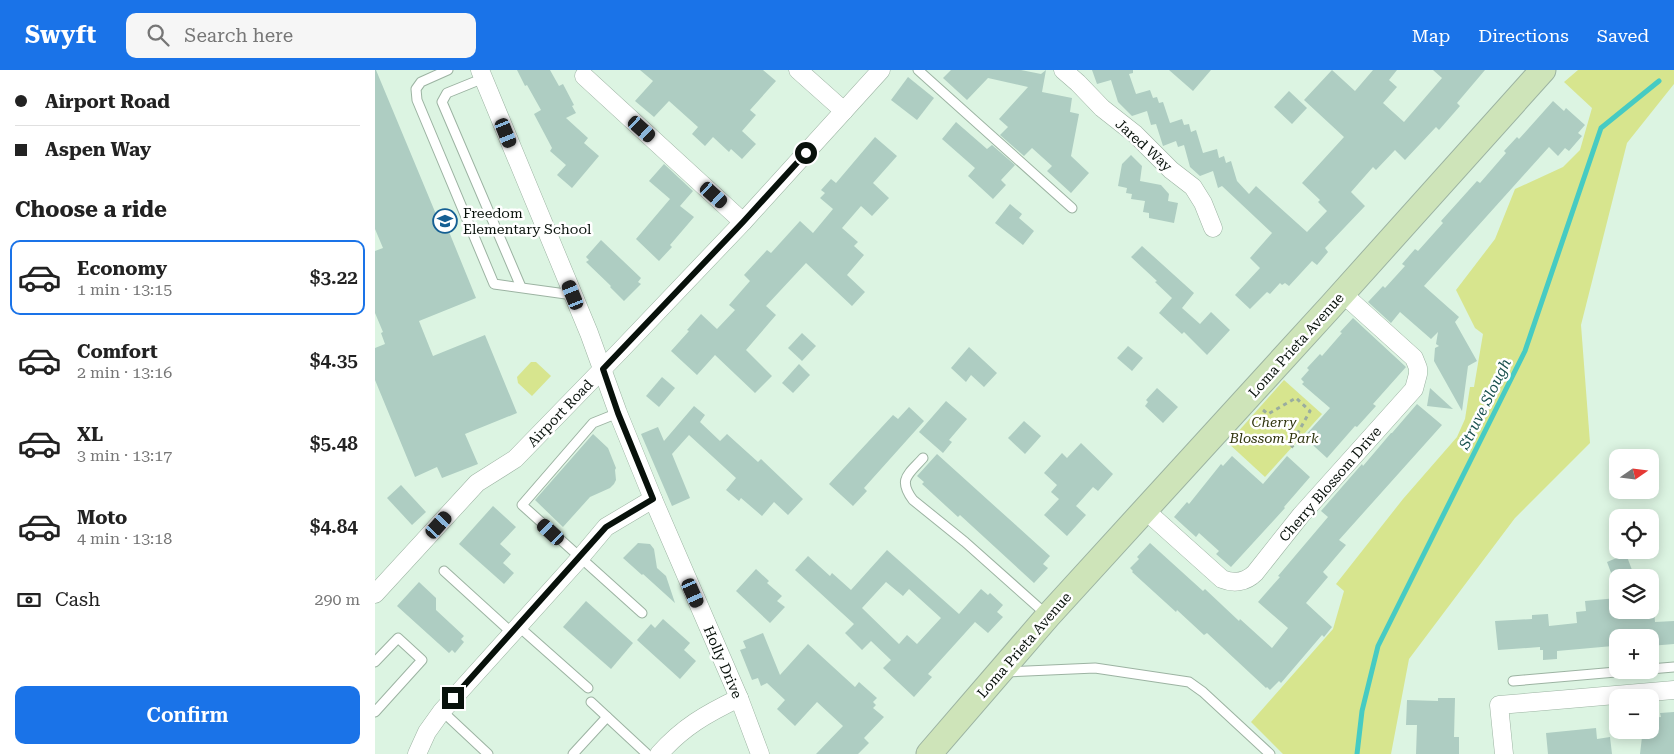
<!DOCTYPE html>
<meta charset="utf-8">
<style>
body{margin:0;font-family:"Roboto Serif",serif;background:#f6f6f6;color:#222;height:100vh;display:flex;flex-direction:column;font-size:19px;white-space:nowrap}
*{box-sizing:border-box;margin:0}
p{font-size:16px;color:#767676}
.icon{flex:none;width:28px;height:28px;fill:none;stroke:currentColor;stroke-width:2;stroke-linecap:round;stroke-linejoin:round}
.map{position:relative;flex:1;overflow:hidden}
.panel{display:flex;flex-direction:column;background:#fff;width:375px}
.panel>*{flex:none}
.guide{display:grid;align-content:center;height:110px;padding:0 15px;background:#fff}
.needle{width:32px;rotate:76deg}
.buttons{position:absolute;left:1234px;top:379px;display:grid;gap:10px}
.buttons a{display:grid;place-items:center;width:50px;height:50px;border-radius:10px;background:#fff;box-shadow:0 2px 12px #0003;font-size:25px}
.end{position:absolute;width:22px;height:22px;margin:-11px;border:6px solid #08110b;background:#fff;box-shadow:0 0 0 2px #fff}
.from{border-radius:50%}
.car{position:absolute;width:15px;height:30px;margin:-15px -8px;border-radius:6px;box-shadow:0 0 4px 1px #0007;background:linear-gradient(#222 24%,#8ab4d8 0 40%,#222 0 76%,#8ab4d8 0 86%,#222 0)}
.guide b{display:flex;align-items:center;gap:18px;height:48px;font-size:19px}
.guide b+b{border-top:1px solid #e0e0e0}
.guide i{width:12px;height:12px;background:#222}
ul{padding:0;list-style:none}
li{display:flex;align-items:center;gap:15px;height:75px;margin:0 10px 8px;padding:0 5px;border:2px solid transparent;border-radius:10px}
li div{flex:1}
li b{display:block;font-size:19px}
li em{font-style:normal;font-weight:600}
li.selected{border-color:#1a73e8}
li>.icon{width:45px;height:45px;stroke-width:1.5}
h2{padding:0 15px;font-size:22px;line-height:60px}
.pay{display:flex;align-items:center;gap:12px;height:55px;padding:0 15px;font-size:19px}
.pay p{margin-inline-start:auto}
.cta{display:flex;gap:10px;margin-top:auto;padding:10px 15px}
.cta a{flex:1;height:58px;border-radius:10px;background:#1a73e8;color:#fff;font-size:20px;font-weight:600;line-height:58px;text-align:center}
header{display:flex;align-items:center;gap:30px;box-sizing:border-box;height:70px;padding:0 25px;background:#1a73e8;color:#fff}
header strong{font-size:24px}
nav{display:flex;gap:28px;margin-inline-start:auto;font-size:18px}
.search{width:350px;height:45px;background:#f6f6f6;display:flex;align-items:center;gap:12px;box-sizing:border-box;padding:0 18px;border-radius:10px;color:#767676;font-size:19px}
main{display:flex;flex:1;min-height:0}
.map>svg:first-child{display:block}
</style>
<header>
<strong>Swyft</strong>
<div class="search"><svg class="icon" aria-label="search" viewBox="0 0 24 24"><circle cx="10" cy="10" r="6"/><path d="M15 15l6 6"/></svg>Search here</div>
<nav><a>Map</a><a>Directions</a><a>Saved</a></nav>
</header>
<main>
<section class="panel">
<div class="guide">
<b><i class="from"></i>Airport Road</b>
<b><i></i>Aspen Way</b>
</div>
<h2>Choose a ride</h2>
<ul>
<li class="selected"><svg class="icon" aria-label="car" viewBox="0 0 24 24"><path d="M5 17H2v-5l4-1 3-4h7l3 4 3 1v5h-3M9 17h6M6 11h13"/><circle cx="7" cy="17" r="2"/><circle cx="17" cy="17" r="2"/></svg><div><b>Economy</b><p>1 min · 13:15</p></div><em>$3.22</em></li>
<li><svg class="icon" aria-label="car" viewBox="0 0 24 24"><path d="M5 17H2v-5l4-1 3-4h7l3 4 3 1v5h-3M9 17h6M6 11h13"/><circle cx="7" cy="17" r="2"/><circle cx="17" cy="17" r="2"/></svg><div><b>Comfort</b><p>2 min · 13:16</p></div><em>$4.35</em></li>
<li><svg class="icon" aria-label="car" viewBox="0 0 24 24"><path d="M5 17H2v-5l4-1 3-4h7l3 4 3 1v5h-3M9 17h6M6 11h13"/><circle cx="7" cy="17" r="2"/><circle cx="17" cy="17" r="2"/></svg><div><b>XL</b><p>3 min · 13:17</p></div><em>$5.48</em></li>
<li><svg class="icon" aria-label="car" viewBox="0 0 24 24"><path d="M5 17H2v-5l4-1 3-4h7l3 4 3 1v5h-3M9 17h6M6 11h13"/><circle cx="7" cy="17" r="2"/><circle cx="17" cy="17" r="2"/></svg><div><b>Moto</b><p>4 min · 13:18</p></div><em>$4.84</em></li>
</ul>
<div class="pay"><svg class="icon" aria-label="cash" viewBox="0 0 24 24"><path d="M3 7h18v10H3z"/><circle cx="12" cy="12" r="2"/></svg>Cash<p>290 m</p></div>
<div class="cta"><a>Confirm</a></div>
</section>
<div class="map">
<svg width="1299" height="684" viewBox="0 0 1299 684">
<rect width="100%" height="100%" fill="#dcf4e2"/>
<g fill="#d7e58e">
<polygon points="1203,0 1299,0 1299,14 1252,73 1206,255 1215,373 1140,448 1034,589 1016,684 908,684 876,652 958,559 969,521 961,514 1028,429 1082,367 1090,349 1095,317 1099,317 1108,264 1100,258 1081,220 1120,169 1140,119 1188,97 1205,80 1217,38 1189,12"/>
<polygon points="156,292 161,292 176,306 157,326 143,313 142,307"/>
<polygon points="909,310 947,344 890,407 853,373"/>
</g>
<g fill="none" stroke-linecap="round" stroke-linejoin="round">
<polyline stroke="#46cbc3" stroke-width="5" points="982,684 987,641 1003,576 1150,281 1226,58 1284,11"/>
</g>
<g fill="#aecdc2" fill-rule="evenodd">
<polygon points="0,0 1,0 63,149 68,147 101,228 44,251 58,286 110,265 142,343 90,364 103,394 67,408 62,397 40,407 0,310 0,278 10,274 6,263 8,262 0,243 0,181 8,178 0,159"/>
<polygon points="142,0 175,0 184,16 188,14 199,35 197,36 201,43 191,48 213,68 209,73 224,86 197,118 182,105 191,95 175,81 177,78 159,44 166,40 152,15 150,16"/>
<polygon points="265,0 388,0 401,11 375,40 381,45 367,61 381,74 367,89 356,79 354,82 338,67 330,76 317,64 323,57 294,31 279,47 260,31 278,11"/>
<polygon points="576,0 646,0 666,4 671,0 667,22 697,28 695,42 704,44 696,86 714,103 696,123 672,101 677,96 657,78 649,86 625,65 633,57 624,49 653,17 613,8 592,30 568,8"/>
<polygon points="717,0 758,0 758,3 754,4 761,24 775,20 778,28 782,27 784,33 788,32 795,53 807,49 809,55 814,54 816,62 821,60 828,83 842,79 844,88 849,86 851,93 856,91 862,111 874,124 881,116 932,162 952,141 943,132 945,130 927,113 969,67 929,30 957,0 980,21 998,0 1022,0 1014,10 1022,17 1008,33 1029,52 1067,8 1058,0 1110,0 1082,33 1085,36 1064,60 1061,57 1030,90 1020,80 1001,100 998,97 976,122 990,136 950,178 953,182 942,195 937,191 914,216 910,213 907,215 905,213 895,224 892,222 875,239 860,225 885,198 875,188 897,163 847,116 843,118 838,101 825,106 815,97 809,75 803,77 801,71 788,76 781,54 776,55 772,41 757,46 743,32 736,10 722,14"/>
<polygon points="794,0 836,0 818,21"/>
<polygon points="533,7 559,28 542,50 516,30"/>
<polygon points="914,21 932,38 917,54 899,37"/>
<polygon points="1178,31 1189,41 1191,38 1210,55 1203,63 1207,66 1194,81 1190,78 1183,86 1174,77 1049,216 1084,247 1080,252 1102,291 1093,296 1087,341 1059,291 1060,278 1064,276 1061,274 1063,262 1056,269 1025,242 1016,253 993,232 1008,216 1010,218 1030,196 1027,194 1040,179 1043,181 1068,153 1066,151 1102,111 1105,113 1131,83 1129,81 1142,67 1144,69"/>
<polygon points="581,52 612,79 617,75 640,95 626,110 631,115 618,129 593,106 600,98 567,69"/>
<polygon points="500,67 522,86 498,113 514,128 497,146 486,136 467,158 483,172 479,176 489,185 472,205 490,222 477,236 431,193 391,236 401,245 371,280 397,306 380,323 340,285 322,305 296,281 314,261 312,260 326,244 342,259 360,240 354,235 375,211 369,205 392,180 396,183 425,151 438,163 458,139 445,128 450,123 446,120 456,109 461,113"/>
<polygon points="756,85 767,96 765,111 786,115 794,124 793,131 803,133 799,153 774,148 774,143 768,142 770,131 756,129 757,124 751,123 752,118 743,116 747,94"/>
<polygon points="289,94 318,121 305,136 319,147 295,175 297,177 284,191 261,169 295,129 274,111"/>
<polygon points="635,134 647,144 644,148 659,161 648,175 620,153"/>
<polygon points="226,170 266,208 263,212 266,214 249,231 235,217 236,216 211,192 214,190 211,187"/>
<polygon points="767,176 819,223 807,238 825,254 836,242 855,260 832,285 809,262 807,264 784,243 797,228 780,212 782,211 756,187"/>
<polygon points="978,248 1031,297 998,334 1001,336 982,357 980,356 952,388 929,367 955,338 927,314 929,312 926,309 934,300 932,298 945,284 947,286 967,263 965,262"/>
<polygon points="427,263 441,276 427,291 413,278"/>
<polygon points="753,276 768,288 757,301 742,288"/>
<polygon points="594,277 622,303 609,317 596,305 591,312 576,298"/>
<polygon points="424,294 435,305 418,323 407,313"/>
<polygon points="287,307 300,318 284,337 271,326"/>
<polygon points="782,318 803,337 788,353 770,336 773,332 771,330"/>
<polygon points="1055,318 1078,339 1052,336"/>
<polygon points="571,331 592,349 574,370 577,372 568,383 544,362"/>
<polygon points="1042,334 1067,355 964,470 971,475 948,502 953,507 931,533 957,557 949,567 947,565 906,613 904,611 895,620 892,617 891,618 832,563 829,565 802,540 801,542 757,502 758,501 755,498 764,489 762,487 775,473 828,521 830,519 864,551 865,549 897,578 913,558 883,532 905,507 903,506 953,447 946,441 987,394 988,396 1016,363 1017,363"/>
<polygon points="319,336 330,345 325,352 345,371 352,364 383,392 386,389 428,429 413,445 399,432 387,446 366,428 364,431 351,420 361,408 314,365 297,384 315,428 297,436 266,364 283,357 289,371"/>
<polygon points="534,337 549,351 489,418 492,421 478,436 454,414 518,345 523,349"/>
<polygon points="649,351 666,366 650,384 633,368"/>
<polygon points="218,364 233,378 241,398 240,400 241,410 239,414 235,418 215,427 188,457 160,430"/>
<polygon points="706,373 738,404 723,421 718,417 701,436 711,445 692,466 669,445 684,429 676,422 682,415 669,403 687,383 692,388"/>
<polygon points="562,384 675,486 668,494 673,498 659,513 585,445 583,447 547,414 549,412 542,406"/>
<polygon points="857,386 888,414 912,386 935,407 909,437 910,438 856,497 841,484 844,481 824,463 821,467 799,447 812,432 814,434 846,394 848,396"/>
<polygon points="26,415 51,442 37,455 12,428"/>
<polygon points="118,436 141,457 125,474 136,484 128,493 139,503 129,514 84,474"/>
<polygon points="263,473 275,474 279,479 282,498 291,506 300,533 268,504 267,505 248,488"/>
<path d="M512,480L584,544L606,519L613,525L615,523L628,535L622,542L628,547L613,563L600,552L553,604L557,607L539,627L508,598L516,590L496,571L487,580L470,563L479,554L420,500L433,486L455,506L457,503L476,520ZM511,512L528,526L534,519L566,548L542,574L532,565L524,574L487,538Z"/>
<polygon points="1251,484 1260,508 1238,508 1232,492"/>
<polygon points="381,499 394,511 392,513 407,526 402,531 410,537 395,553 361,521"/>
<polygon points="44,512 61,528 61,540 89,566 86,569 89,572 80,583 77,580 74,583 22,536"/>
<polygon points="1242,528 1242,540 1279,540 1280,552 1299,551 1299,574 1275,576 1275,568 1238,568 1238,576 1182,581 1182,589 1168,590 1168,580 1165,580 1165,577 1123,580 1120,551 1157,549 1157,545 1173,544 1174,556 1202,553 1201,542 1211,541 1210,531"/>
<polygon points="211,531 258,573 236,599 188,557"/>
<polygon points="288,549 315,573 309,580 321,591 305,609 262,570 276,554 280,558"/>
<polygon points="388,563 405,605 433,574 480,617 484,612 502,628 498,632 501,635 498,638 509,647 489,668 494,673 483,684 441,684 468,656 442,632 420,656 402,639 410,630 392,613 386,616 383,608 377,610 365,580 371,578 368,571"/>
<polygon points="1063,628 1080,628 1079,667 1084,667 1084,684 1041,684 1042,655 1031,655 1032,630 1063,631"/>
<polygon points="1299,642 1299,684 1265,684 1267,667 1272,667 1271,660 1275,660 1275,648 1286,647 1285,643"/>
<polygon points="1221,658 1222,669 1235,667 1237,684 1173,684 1171,663"/>
</g>
<g fill="none" stroke-linecap="round" stroke-linejoin="round">
<g stroke="#9cb3a2" stroke-width="11">
<g id="lane">
<polyline points="73,0 46,12 41,19 42,30 119,214 198,225"/>
<polyline points="543,0 697,138"/>
<polyline points="109,8 72,23 67,32 146,217"/>
<polyline points="243,343 218,353 147,435 267,543"/>
<path d="M548,388C534,404 522,409 538,430L590,472L672,545"/>
<polyline points="69,501 137,563"/>
<polyline points="143,556 213,618"/>
<polyline points="0,592 23,568 47,590 0,642"/>
<polyline points="1275,599 1299,597"/>
<polyline points="631,602 720,598 814,612 828,622 895,684"/>
<polyline points="1138,611 1264,600"/>
<polyline points="216,632 272,684"/>
<polyline points="67,641 113,684"/>
<polyline points="198,684 232,647"/>
</g>
</g>
<g stroke="#9cb3a2" stroke-width="19">
<g id="street">
<polyline points="105,0 214,263 243,343 278,429 364,628 385,684"/>
<polyline points="423,0 469,41"/>
<polyline points="688,0 703,13 727,38 760,64 796,100 818,117 828,133 838,158"/>
<polyline points="209,6 368,152"/>
<path d="M770,440L847,509C859,514 871,512 880,503L926,445L1039,319L1043,304V298L1039,288L967,223"/>
<polyline points="0,524 102,413 140,389 245,281 368,152 506,0"/>
<polyline points="42,684 52,662 67,641 205,488 231,457 278,429"/>
<path d="M284,684C308,657 331,644 364,628"/>
<polyline points="1129,684 1124,635 1299,620"/>
</g>
</g>
<g stroke="#9cb3a2" stroke-width="27">
<polyline id="secondary" points="554,684 673,546 957,235 1168,0"/>
</g>
<polyline stroke="#9aad9f" stroke-width="3" stroke-dasharray="4 4" stroke-linecap="butt" points="888,340 893,344 921,328 935,341 916,375 920,379"/>
<use href="#lane" stroke="#fff" stroke-width="9"/>
<use href="#street" stroke="#fff" stroke-width="18"/>
<use href="#secondary" stroke="#cee4b9" stroke-width="25"/>
</g>
<g fill="none" stroke-linecap="round" stroke-linejoin="round">
<polyline stroke="#08110b" stroke-width="6" points="78,628 231,457 278,429 243,343 228,299 368,152 431,83"/>
</g>
<defs>
<g id="school-ring" transform="scale(1.25)"><circle r="9.5" fill="#fff" stroke="#155f93" stroke-width="1.5"/><path d="M0-5L7-2L0 1L-7-2ZM-4 1L0 2.5L4 1V4Q0 6-4 4Z" fill="#155f93"/></g>
</defs>
<g fill-rule="evenodd">
<use href="#school-ring" x="70" y="151"/>
</g>
<g text-anchor="middle" dominant-baseline="central" stroke-width="5" stroke-linejoin="round" paint-order="stroke">
<g font-size="14" fill="#08110b" stroke="#fff">
<text transform="translate(769 75) rotate(42)">Jared Way</text>
<text transform="translate(921 275) rotate(-48)">Loma Prieta Avenue</text>
<text transform="translate(185 343) rotate(-46)">Airport Road</text>
<text transform="translate(955 414) rotate(-49)">Cherry Blossom Drive</text>
<text transform="translate(649 575) rotate(-49)">Loma Prieta Avenue</text>
<text transform="translate(348 592) rotate(67)">Holly Drive</text>
</g>
<g font-size="14" fill="#08110b" stroke="#fff" text-anchor="start">
<text x="88" y="143">Freedom<tspan x="88" dy="16">Elementary School</tspan></text>
</g>
<g font-size="14" font-style="italic" fill="#30350f" stroke="#fff">
<text x="899" y="352">Cherry<tspan x="899" dy="16">Blossom Park</tspan></text>
</g>
<g font-size="15" font-style="italic" fill="#1a514e" stroke="#fff">
<text transform="translate(1110 334) rotate(-64)">Struve Slough</text>
</g>
</g>
</svg>
<div class="buttons">
<a><svg class="needle" viewBox="-14 -14 28 28"><path d="M0-13l5 13h-10z" fill="#e53935"/><path d="M0 13l5-13h-10z" fill="#767676"/></svg></a>
<a><svg class="icon" aria-label="locate" viewBox="0 0 24 24"><circle cx="12" cy="12" r="6"/><path d="M12 2v4M12 18v4M2 12h4M18 12h4"/></svg></a>
<a><svg class="icon" aria-label="layers" viewBox="0 0 24 24"><path d="M12 4l9 5-9 5-9-5zM3 14l9 5 9-5"/></svg></a>
<a>+</a>
<a>−</a>
</div>
<i class="end from" style="left:431px;top:83px"></i>
<i class="end" style="left:78px;top:628px"></i>
<i class="car" style="left:267px;top:59px;rotate:132deg"></i>
<i class="car" style="left:131px;top:63px;rotate:158deg"></i>
<i class="car" style="left:339px;top:125px;rotate:132deg"></i>
<i class="car" style="left:198px;top:225px;rotate:338deg"></i>
<i class="car" style="left:64px;top:455px;rotate:42deg"></i>
<i class="car" style="left:176px;top:462px;rotate:313deg"></i>
<i class="car" style="left:318px;top:523px;rotate:156deg"></i>
</div>
</main>
